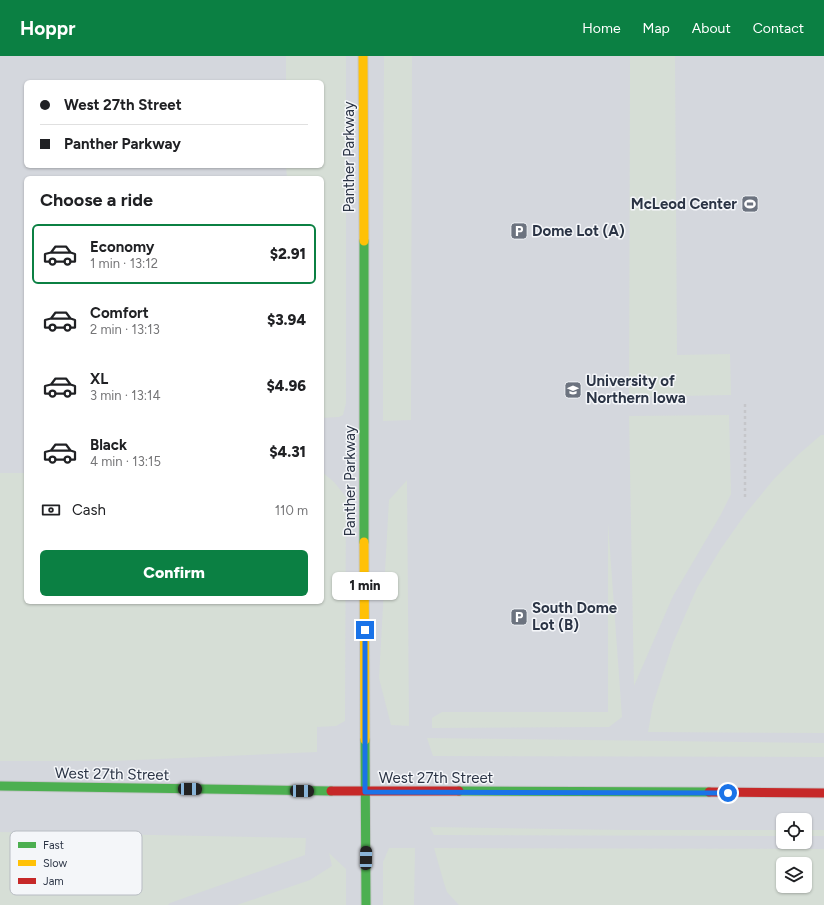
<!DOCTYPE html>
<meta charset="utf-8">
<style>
body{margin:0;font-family:Figtree,sans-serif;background:#f6f6f6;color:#202124;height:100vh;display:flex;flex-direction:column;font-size:15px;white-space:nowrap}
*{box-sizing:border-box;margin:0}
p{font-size:13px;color:#757577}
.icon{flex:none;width:22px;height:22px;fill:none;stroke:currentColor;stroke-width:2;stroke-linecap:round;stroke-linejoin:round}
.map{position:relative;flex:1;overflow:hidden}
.side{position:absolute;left:24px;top:120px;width:300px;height:428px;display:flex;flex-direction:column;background:#fff;border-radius:6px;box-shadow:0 1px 3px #0004}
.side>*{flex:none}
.top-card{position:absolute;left:24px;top:24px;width:300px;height:88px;border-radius:6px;box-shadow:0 1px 3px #0004;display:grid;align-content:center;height:88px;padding:0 16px;background:#fff}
.controls{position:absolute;left:776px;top:757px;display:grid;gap:8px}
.controls a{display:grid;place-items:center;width:36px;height:36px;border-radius:6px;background:#fff;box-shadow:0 1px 3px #0004;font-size:20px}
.end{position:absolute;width:18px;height:18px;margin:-9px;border:5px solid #1a73e8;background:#fff;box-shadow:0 0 0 2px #fff}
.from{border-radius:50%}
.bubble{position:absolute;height:28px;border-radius:6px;background:#fff;box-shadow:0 1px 3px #0004;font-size:13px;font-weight:800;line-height:28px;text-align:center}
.car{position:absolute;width:12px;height:24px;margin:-12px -6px;border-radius:5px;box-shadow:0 0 3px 1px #0007;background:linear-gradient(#222 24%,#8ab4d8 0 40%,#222 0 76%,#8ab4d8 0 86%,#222 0)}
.top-card b{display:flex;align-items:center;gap:14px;height:38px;font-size:15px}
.top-card b+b{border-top:1px solid #e0e0e0}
.top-card i{width:10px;height:10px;background:#202124}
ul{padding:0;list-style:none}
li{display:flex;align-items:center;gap:12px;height:60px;margin:0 8px 6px;padding:0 8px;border:2px solid transparent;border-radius:6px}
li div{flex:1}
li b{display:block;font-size:15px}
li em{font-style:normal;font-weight:800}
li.on{border-color:#0b8043}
li>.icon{width:36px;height:36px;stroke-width:1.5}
h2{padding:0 16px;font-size:18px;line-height:48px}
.pay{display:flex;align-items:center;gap:10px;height:44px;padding:0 16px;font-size:15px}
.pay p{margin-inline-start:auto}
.cta{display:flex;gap:8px;margin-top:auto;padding:8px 16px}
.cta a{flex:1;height:46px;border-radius:6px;background:#0b8043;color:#fff;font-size:16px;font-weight:800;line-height:46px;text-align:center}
header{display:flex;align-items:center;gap:24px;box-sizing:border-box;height:56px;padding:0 20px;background:#0b8043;color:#fff}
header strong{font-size:19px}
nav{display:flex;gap:22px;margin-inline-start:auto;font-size:14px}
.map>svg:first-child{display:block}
</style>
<header>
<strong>Hoppr</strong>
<nav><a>Home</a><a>Map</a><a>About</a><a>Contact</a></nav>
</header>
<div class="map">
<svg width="824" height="849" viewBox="0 0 824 849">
<rect width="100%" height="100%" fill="#e6e8ea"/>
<path fill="#d4d7dd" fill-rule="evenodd" d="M0,0H824V849H0ZM26,26H322V110H26ZM26,122H322V546H26ZM783,764H805V786H783ZM783,808H805V830H783Z"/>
<g fill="#d6ded6" fill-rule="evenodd">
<polygon points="286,0 346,0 346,347 343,359 339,361 322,362 322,122 287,122 286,110 322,110 322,26 286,26"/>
<polygon points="384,0 412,0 411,364 383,365 383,192"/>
<polygon points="630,0 675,0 677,299 730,298 731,339 629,341"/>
<polygon points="729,359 731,438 720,460 673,540 634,630 629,360"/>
<polygon points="821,379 824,379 824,677 648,676 653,648 673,587 697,532 720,494 746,457 774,423 799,398"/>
<polygon points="322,416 334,426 346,441 345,665 336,670 317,671 317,696 113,705 0,705 0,417 26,417 26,546 322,546"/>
<polygon points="407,424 409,670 391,669 379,622 389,444"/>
<polygon points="608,467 622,661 609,671 432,672 432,662 442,656 608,656"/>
<polygon points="427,682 824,687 824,701 433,700"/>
<polygon points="430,771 625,774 783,774 783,780 434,779"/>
<rect x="805" y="774" width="19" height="6"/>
<polygon points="0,776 306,782 305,799 170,847 168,849 0,849"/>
<polygon points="389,792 415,792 414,849 383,849 383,806"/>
<path d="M434,792L824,793V849H459L447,836L444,827ZM783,808H805V830H783Z"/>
<polygon points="329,797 346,813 346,849 237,849 310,824 332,810"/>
</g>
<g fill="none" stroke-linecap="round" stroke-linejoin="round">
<g stroke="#c4c6c8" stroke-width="11">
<g id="fast">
<polyline points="364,185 364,486"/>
<polyline points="365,684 366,849"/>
<polyline points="0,730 331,735"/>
<polyline points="459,735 709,736"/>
</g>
</g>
<g stroke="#c4c6c8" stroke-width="11">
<g id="slow">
<polyline points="363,0 364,185"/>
<polyline points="364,486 365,684"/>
</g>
</g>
<g stroke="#c4c6c8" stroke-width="11">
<g id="jam">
<polyline points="331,735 459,735"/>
<polyline points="709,736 824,737"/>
</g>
</g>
<polyline stroke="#c5c6ca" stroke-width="2.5" stroke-dasharray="3 3" stroke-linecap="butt" points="745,348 745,441"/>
<use href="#fast" stroke="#4caf50" stroke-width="9"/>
<use href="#slow" stroke="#ffc107" stroke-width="9"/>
<use href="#jam" stroke="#c62828" stroke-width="9"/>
</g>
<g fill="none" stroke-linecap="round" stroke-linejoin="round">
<polyline stroke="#1a73e8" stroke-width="5" points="365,574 365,736 728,737"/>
</g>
<defs>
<g id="stadium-square" transform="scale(0.9)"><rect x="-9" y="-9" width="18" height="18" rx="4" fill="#6c737f" stroke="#f4f6f9"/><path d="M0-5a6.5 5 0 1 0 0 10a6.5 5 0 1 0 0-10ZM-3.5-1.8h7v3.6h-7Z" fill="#fff"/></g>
<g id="parking-square" transform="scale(0.9)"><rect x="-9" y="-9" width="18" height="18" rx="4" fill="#6c737f" stroke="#f4f6f9"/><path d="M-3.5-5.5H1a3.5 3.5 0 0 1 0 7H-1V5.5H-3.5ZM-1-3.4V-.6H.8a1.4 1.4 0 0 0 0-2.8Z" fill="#fff"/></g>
<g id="university-square" transform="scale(0.9)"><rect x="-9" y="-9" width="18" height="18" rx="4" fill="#6c737f" stroke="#f4f6f9"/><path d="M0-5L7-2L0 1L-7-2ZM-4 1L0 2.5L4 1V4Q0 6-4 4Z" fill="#fff"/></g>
</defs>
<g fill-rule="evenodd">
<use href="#stadium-square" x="750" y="148"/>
<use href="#parking-square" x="519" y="175"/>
<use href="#university-square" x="573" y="334"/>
<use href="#parking-square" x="519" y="561"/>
</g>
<g text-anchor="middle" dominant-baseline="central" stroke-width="3" stroke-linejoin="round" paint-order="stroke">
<g font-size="15" fill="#2b3445" stroke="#f4f6f9">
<text transform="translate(349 101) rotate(-90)">Panther Parkway</text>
<text transform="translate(350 425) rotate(-90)">Panther Parkway</text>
<text transform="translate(112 718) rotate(1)">West 27th Street</text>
<text x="436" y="722">West 27th Street</text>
</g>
<g font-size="15" font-weight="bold" fill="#2b3445" stroke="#f4f6f9" text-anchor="start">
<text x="737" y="148" text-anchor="end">McLeod Center</text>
<text x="532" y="175">Dome Lot (A)</text>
<text x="586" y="325">University of<tspan x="586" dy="17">Northern Iowa</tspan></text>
<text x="532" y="552">South Dome<tspan x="532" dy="17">Lot (B)</tspan></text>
</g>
</g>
<rect x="10" y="775" width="132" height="64" rx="6" fill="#f4f6f9" stroke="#b8bcc3" stroke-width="1"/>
<rect x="18" y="786" width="18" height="6" fill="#4caf50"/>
<rect x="18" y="804" width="18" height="6" fill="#ffc107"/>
<rect x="18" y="822" width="18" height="6" fill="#c62828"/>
<g font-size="11" fill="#2b3445">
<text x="43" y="793">Fast</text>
<text x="43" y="811">Slow</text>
<text x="43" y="829">Jam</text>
</g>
</svg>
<div class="controls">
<a><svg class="icon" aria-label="locate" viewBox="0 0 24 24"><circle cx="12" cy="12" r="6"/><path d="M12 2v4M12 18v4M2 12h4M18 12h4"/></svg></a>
<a><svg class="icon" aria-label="layers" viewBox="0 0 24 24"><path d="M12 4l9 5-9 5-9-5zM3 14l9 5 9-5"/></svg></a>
</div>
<i class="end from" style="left:728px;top:737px"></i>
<i class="end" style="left:365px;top:574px"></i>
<div class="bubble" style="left:332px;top:516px;width:66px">1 min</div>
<i class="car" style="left:190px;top:733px;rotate:91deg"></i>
<i class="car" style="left:302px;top:735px;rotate:91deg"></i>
<i class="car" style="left:366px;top:802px;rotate:1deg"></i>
<div class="top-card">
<b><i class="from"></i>West 27th Street</b>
<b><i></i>Panther Parkway</b>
</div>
<section class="side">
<h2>Choose a ride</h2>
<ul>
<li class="on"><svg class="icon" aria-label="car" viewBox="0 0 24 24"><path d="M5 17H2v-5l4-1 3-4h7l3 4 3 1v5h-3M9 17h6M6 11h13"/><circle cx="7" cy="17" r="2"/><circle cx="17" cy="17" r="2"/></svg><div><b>Economy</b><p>1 min · 13:12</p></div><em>$2.91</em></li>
<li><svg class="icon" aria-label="car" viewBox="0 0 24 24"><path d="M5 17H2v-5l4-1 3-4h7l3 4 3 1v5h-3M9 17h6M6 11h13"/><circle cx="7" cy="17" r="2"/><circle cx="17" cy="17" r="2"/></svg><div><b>Comfort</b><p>2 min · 13:13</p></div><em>$3.94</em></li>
<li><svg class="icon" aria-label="car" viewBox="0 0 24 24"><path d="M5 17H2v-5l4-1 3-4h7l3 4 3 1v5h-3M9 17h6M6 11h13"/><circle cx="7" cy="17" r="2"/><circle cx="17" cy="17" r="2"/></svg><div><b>XL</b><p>3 min · 13:14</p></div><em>$4.96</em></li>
<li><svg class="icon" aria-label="car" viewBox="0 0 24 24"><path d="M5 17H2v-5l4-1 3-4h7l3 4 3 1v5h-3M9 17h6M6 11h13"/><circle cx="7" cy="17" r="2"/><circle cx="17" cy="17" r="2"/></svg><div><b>Black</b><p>4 min · 13:15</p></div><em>$4.31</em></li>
</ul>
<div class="pay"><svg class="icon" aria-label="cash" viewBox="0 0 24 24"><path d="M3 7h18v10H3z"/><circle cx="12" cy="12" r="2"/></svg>Cash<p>110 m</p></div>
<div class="cta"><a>Confirm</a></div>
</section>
</div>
